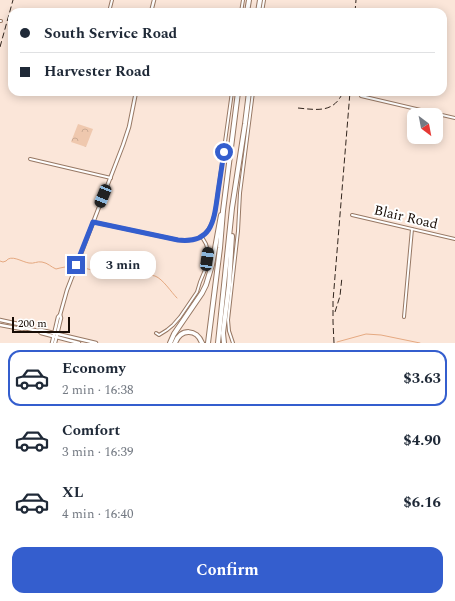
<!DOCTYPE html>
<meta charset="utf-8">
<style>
body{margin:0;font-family:Spectral,serif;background:#f2f2f3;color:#1f2937;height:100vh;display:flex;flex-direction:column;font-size:15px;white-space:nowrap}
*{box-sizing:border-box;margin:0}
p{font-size:13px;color:#747a83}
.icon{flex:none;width:22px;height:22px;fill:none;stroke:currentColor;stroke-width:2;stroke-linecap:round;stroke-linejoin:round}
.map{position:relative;height:343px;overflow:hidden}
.drawer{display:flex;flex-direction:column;background:#fff;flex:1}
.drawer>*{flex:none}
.hud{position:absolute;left:8px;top:8px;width:439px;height:88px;border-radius:12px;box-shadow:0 2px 10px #0003;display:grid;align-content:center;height:88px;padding:0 12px;background:#fff}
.needle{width:26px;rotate:148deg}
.buttons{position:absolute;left:407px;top:108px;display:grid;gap:8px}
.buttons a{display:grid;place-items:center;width:36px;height:36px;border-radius:8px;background:#fff;box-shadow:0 2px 10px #0003;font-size:20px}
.scale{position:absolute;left:12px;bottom:10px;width:58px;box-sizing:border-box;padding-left:4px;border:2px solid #180d06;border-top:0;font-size:11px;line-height:14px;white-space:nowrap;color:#180d06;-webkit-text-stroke:3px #fff;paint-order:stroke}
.end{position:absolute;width:18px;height:18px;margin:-9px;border:5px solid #345ece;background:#fff;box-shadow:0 0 0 2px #fff}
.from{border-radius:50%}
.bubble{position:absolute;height:28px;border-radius:12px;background:#fff;box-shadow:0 2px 10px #0003;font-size:13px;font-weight:700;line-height:28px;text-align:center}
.car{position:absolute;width:12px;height:24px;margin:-12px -6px;border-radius:5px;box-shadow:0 0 3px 1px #0007;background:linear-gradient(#222 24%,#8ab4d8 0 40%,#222 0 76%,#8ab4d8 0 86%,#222 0)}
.hud b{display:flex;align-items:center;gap:14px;height:38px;font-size:15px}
.hud b+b{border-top:1px solid #e0e1e3}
.hud i{width:10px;height:10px;background:#1f2937}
ul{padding:7px 0 0;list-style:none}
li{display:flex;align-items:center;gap:12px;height:56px;margin:0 8px 6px;padding:0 4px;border:2px solid transparent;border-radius:12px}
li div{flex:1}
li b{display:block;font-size:15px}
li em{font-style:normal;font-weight:700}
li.on{border-color:#345ece}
li>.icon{width:36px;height:36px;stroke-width:1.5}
.button{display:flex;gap:8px;margin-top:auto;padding:8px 12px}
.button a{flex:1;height:46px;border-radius:12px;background:#345ece;color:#fff;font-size:16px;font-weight:700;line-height:46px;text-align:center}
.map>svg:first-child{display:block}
</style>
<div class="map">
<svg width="455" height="343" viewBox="0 0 455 343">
<defs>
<pattern id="park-crowns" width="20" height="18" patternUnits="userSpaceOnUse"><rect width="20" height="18" fill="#efc8ae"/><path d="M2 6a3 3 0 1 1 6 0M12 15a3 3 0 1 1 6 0" fill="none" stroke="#ccab94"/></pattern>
</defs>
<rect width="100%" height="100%" fill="#fbe6d9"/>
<polygon fill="url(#park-crowns)" points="78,124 93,129 86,147 71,142"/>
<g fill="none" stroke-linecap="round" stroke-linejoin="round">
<g stroke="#e5a981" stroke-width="1">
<path d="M0,261L3,262L6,261C11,254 22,262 29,263C34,264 37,261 42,262C48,263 51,267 56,269C67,266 77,265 88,269C93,270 96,272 101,272L102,270C108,269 114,272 120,272C131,273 144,273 155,276C163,279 171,292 177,298"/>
<polyline points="337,342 366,334 381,335 420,343"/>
</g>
<g stroke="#977864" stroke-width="4">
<g id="minor">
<polyline points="109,12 112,0"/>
<polyline points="0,21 1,21"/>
<polyline points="361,96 455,118"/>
<polyline points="30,159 111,178"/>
<polyline points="352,215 455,239"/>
<polyline points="404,317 412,229"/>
<polyline points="156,333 159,335 167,330 173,325 180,317 197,292 200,282 205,270 208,251 206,244 202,237"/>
</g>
</g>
<g stroke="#977864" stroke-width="4">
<g id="tertiary">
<polyline points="241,12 243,0"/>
<polyline points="262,12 264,0"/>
<path d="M93,222L178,240C200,243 210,234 215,213L232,92"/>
<polyline points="233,343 229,331 228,320 238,231 240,193 253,92"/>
</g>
</g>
<g stroke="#977864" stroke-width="4.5">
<g id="secondary">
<polyline points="151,12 154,0"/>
<polyline points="0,320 23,325 24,328"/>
<path d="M0,325L22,329C28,327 35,332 41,330L96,343"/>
<polyline points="39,331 41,333 79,343"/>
<polyline points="52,343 58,317 60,315"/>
<polyline points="55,343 61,318 60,315 67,290 123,145 129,127 136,92"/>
</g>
</g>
<g stroke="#977864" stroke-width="6">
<g id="motorway">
<polyline points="247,12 249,0"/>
<polyline points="258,12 260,0"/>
<polyline points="170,343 174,334 202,293 206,285 212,265 221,215"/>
<path d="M175,343C181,328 197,329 202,343"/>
<polyline points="208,343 220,248 223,211 238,92"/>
<polyline points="218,343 232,208 245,124 249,92"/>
<polyline points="224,343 223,333 229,285 232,236"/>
</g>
</g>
<use href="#minor" stroke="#fff" stroke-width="2"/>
<use href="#tertiary" stroke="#fff" stroke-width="2"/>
<use href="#secondary" stroke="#fff" stroke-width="2.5"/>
<use href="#motorway" stroke="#fff" stroke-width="4"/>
<g stroke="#31251d" stroke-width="1" stroke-dasharray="6 3" stroke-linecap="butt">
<polyline points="355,12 356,0"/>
<polyline points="0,47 13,0"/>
<path d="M298,108C318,110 334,113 343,92"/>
<polyline points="335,312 340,296 342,277"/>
<polyline points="334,343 333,322 333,301 350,92"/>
</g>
</g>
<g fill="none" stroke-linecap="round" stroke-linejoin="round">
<path stroke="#345ece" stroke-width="5" d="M76,265L93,222L178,240C213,244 214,220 218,192C220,179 222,166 224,152"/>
</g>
<g text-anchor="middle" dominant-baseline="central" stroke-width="4" stroke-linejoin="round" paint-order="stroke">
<g font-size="14" fill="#180d06" stroke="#fff">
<text transform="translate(406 217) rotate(13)">Blair Road</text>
</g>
</g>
</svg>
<div class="buttons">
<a><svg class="needle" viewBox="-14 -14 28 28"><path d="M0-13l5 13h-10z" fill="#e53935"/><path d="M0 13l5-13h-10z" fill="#747a83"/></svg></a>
</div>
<div class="scale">200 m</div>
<i class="end from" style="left:224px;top:152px"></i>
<i class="end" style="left:76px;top:265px"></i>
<div class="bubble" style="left:90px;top:251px;width:66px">3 min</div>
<i class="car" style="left:103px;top:196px;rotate:202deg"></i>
<i class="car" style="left:207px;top:259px;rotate:8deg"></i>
<div class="hud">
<b><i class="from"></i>South Service Road</b>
<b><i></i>Harvester Road</b>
</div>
</div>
<section class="drawer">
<ul>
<li class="on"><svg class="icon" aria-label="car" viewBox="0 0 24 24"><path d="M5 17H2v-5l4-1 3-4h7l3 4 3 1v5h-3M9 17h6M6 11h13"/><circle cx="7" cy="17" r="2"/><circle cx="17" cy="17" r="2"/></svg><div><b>Economy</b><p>2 min · 16:38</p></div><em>$3.63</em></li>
<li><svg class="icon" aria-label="car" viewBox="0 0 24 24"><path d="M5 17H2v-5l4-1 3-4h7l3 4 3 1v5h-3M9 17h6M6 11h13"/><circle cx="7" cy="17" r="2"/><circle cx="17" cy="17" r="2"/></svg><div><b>Comfort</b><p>3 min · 16:39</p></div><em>$4.90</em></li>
<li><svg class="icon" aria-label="car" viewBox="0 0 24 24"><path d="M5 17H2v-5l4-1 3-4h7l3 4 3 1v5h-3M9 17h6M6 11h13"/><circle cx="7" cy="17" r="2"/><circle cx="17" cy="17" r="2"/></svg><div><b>XL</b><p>4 min · 16:40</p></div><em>$6.16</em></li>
</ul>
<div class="button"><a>Confirm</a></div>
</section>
